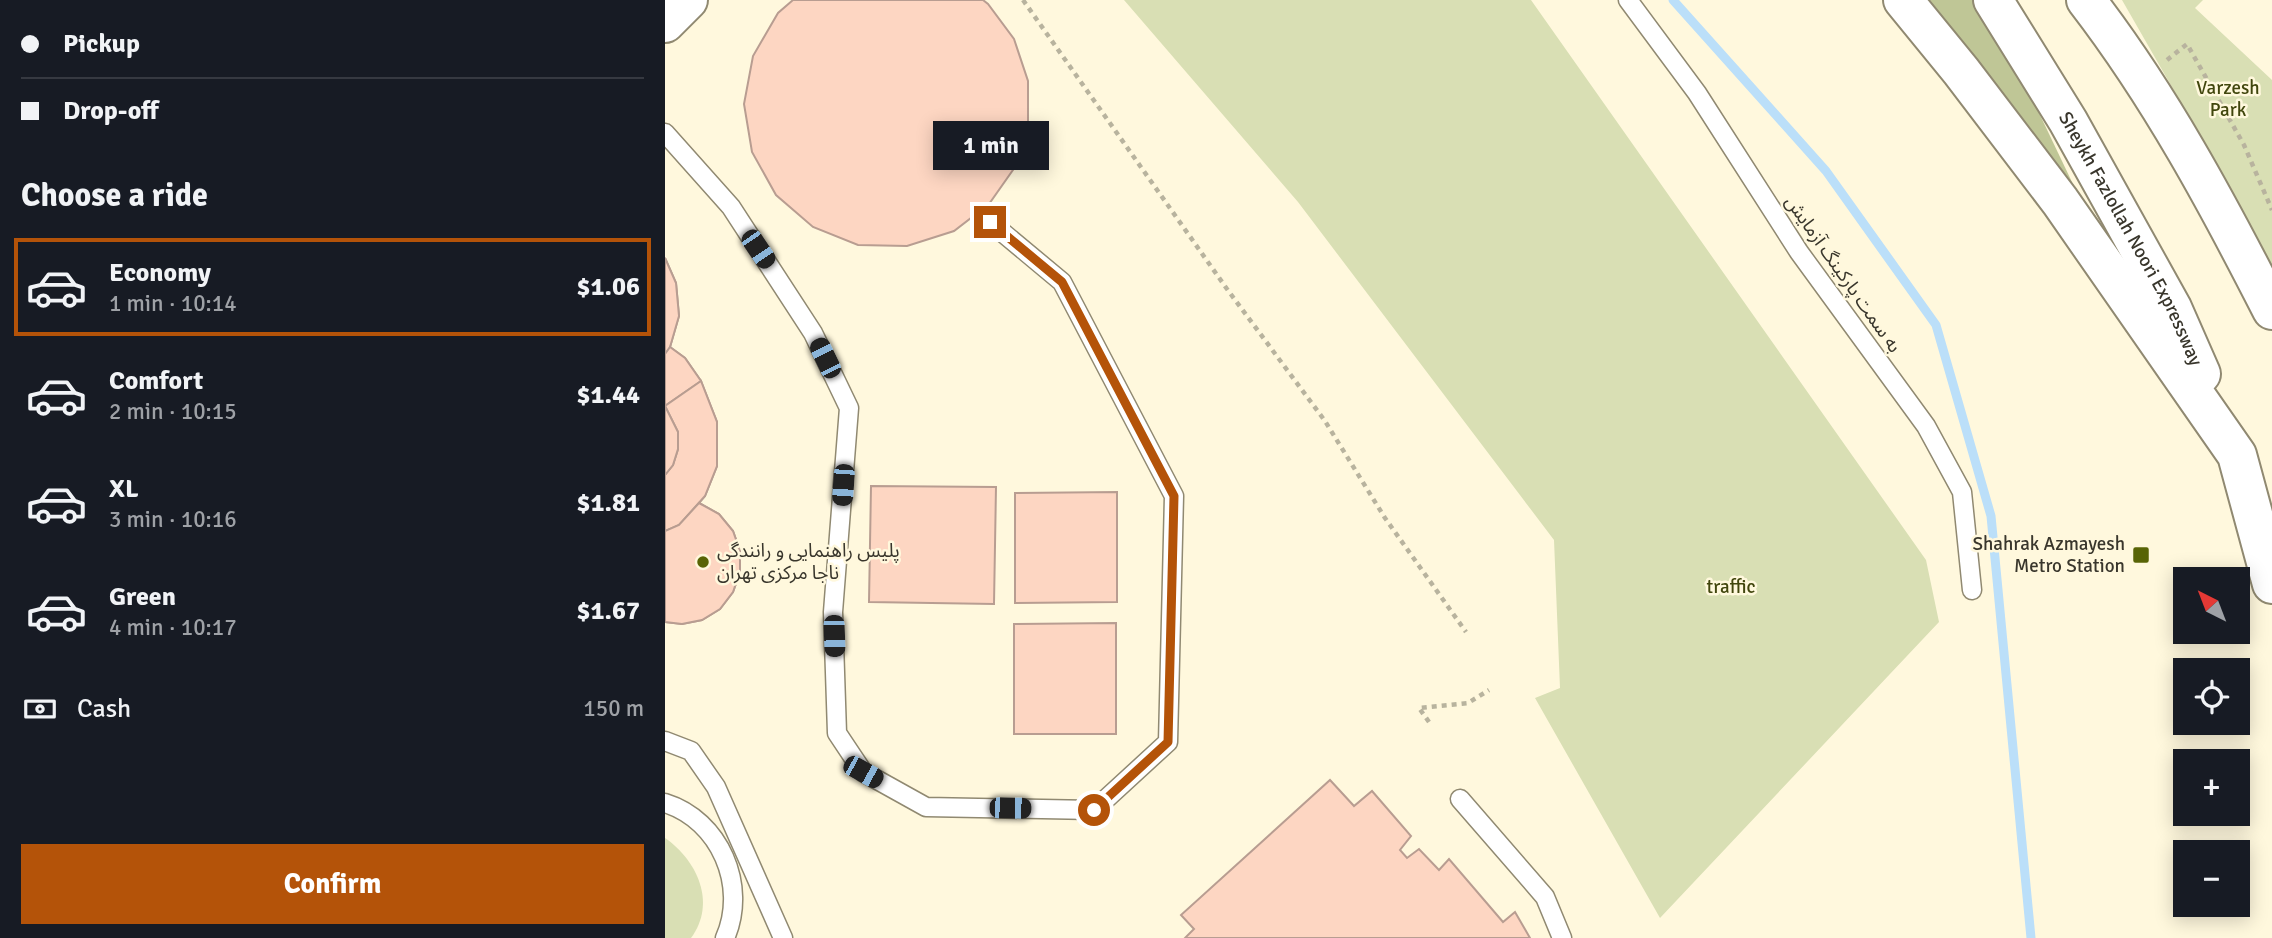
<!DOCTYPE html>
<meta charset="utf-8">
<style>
body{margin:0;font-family:Signika,"Noto Sans Arabic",sans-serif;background:#242831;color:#f1f3f6;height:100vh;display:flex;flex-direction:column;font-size:26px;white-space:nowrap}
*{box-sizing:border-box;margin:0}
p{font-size:23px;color:#9ea1a6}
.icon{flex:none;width:38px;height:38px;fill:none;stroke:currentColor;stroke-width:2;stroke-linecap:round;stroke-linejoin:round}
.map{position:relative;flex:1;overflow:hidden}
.side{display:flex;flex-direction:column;background:#171b24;width:665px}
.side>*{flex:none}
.guide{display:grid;align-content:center;height:154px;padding:0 21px;background:#171b24}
.needle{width:46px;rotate:318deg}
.controls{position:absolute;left:1508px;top:567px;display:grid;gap:14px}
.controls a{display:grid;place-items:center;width:77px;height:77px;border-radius:0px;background:#171b24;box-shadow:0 4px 18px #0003;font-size:35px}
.end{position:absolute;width:32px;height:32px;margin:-16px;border:9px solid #b45309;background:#fff;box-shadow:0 0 0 4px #fff}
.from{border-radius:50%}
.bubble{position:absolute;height:49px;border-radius:0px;background:#171b24;box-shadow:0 4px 18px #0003;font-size:23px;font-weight:800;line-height:49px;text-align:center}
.car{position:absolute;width:21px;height:42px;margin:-21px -10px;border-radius:9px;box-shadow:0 0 5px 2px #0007;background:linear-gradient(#222 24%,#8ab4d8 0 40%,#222 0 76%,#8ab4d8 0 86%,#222 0)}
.guide b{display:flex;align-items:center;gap:24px;height:66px;font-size:26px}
.guide b+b{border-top:2px solid #363941}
.guide i{width:18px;height:18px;background:#f1f3f6}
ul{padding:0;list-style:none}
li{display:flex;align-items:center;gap:21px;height:98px;margin:0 14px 10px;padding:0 7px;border:4px solid transparent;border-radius:0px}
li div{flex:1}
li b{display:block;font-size:26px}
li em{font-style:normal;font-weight:800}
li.on{border-color:#b45309}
li>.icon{width:63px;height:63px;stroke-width:1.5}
h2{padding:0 21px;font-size:32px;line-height:84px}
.pay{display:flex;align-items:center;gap:18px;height:77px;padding:0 21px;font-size:26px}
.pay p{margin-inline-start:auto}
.button{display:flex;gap:14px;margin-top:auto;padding:14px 21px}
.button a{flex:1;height:80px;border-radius:0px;background:#b45309;color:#fff;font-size:28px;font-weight:800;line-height:80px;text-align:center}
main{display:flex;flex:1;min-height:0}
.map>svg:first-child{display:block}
</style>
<main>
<section class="side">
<div class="guide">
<b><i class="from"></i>Pickup</b>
<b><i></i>Drop-off</b>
</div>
<h2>Choose a ride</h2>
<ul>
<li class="on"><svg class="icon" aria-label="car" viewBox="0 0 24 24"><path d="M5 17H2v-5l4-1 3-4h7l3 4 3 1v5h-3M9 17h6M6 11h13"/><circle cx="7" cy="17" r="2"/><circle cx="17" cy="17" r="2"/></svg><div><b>Economy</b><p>1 min · 10:14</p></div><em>$1.06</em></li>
<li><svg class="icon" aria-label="car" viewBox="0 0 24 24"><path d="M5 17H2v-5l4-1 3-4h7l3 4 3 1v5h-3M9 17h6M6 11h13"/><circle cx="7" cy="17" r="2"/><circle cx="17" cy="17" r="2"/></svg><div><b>Comfort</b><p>2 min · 10:15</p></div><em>$1.44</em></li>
<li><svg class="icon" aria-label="car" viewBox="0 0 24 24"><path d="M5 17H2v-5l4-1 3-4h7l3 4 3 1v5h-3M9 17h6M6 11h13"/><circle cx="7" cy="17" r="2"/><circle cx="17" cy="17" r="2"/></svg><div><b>XL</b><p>3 min · 10:16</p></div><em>$1.81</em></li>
<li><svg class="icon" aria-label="car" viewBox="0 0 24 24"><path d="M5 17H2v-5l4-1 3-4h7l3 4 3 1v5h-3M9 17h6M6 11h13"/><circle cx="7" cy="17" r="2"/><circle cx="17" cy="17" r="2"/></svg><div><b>Green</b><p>4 min · 10:17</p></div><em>$1.67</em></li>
</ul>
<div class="pay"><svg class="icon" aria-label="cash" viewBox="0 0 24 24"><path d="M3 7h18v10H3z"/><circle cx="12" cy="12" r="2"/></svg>Cash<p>150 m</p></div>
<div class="button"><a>Confirm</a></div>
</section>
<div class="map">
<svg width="1607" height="938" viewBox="0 0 1607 938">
<rect width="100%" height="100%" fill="#fff8dd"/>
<g fill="#d9dfb4">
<polygon points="459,0 866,0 1261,560 1274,622 995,918 870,698 895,688 889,540 633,202"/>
<polygon points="1457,0 1538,0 1530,8 1607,80 1607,279 1531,129"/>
<path d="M0,838C32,860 52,903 26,938H0Z"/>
</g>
<polygon fill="#bfc696" points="1258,0 1307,0 1363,90 1417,203"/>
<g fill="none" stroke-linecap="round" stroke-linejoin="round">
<polyline stroke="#bbdff9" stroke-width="9" points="1008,0 1161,171 1271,325 1326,516 1366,938"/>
</g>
<g fill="#fdd6c2" stroke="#b89d91" stroke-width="2">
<polygon points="128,0 318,0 323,4 349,39 363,81 363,125 350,167 324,204 289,231 242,246 193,245 148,227 111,195 87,152 79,104 88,56 113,13"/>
<polygon points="0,258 11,283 14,316 5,347 0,354"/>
<polygon points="0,258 11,283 14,316 5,347 20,358 36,381 52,422 52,466 40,496 34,503 54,514 68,531 75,551 75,572 68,592 55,609 37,620 17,624 0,622"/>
<polygon points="5,347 20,358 36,381 0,406 0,354"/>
<polygon points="36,381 52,422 52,466 40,496 14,525 0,531 0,475 8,465 13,449 13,432 0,406"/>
<polygon points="0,406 13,432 13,449 8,465 0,475"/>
<polygon points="206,486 331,487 329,604 204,602"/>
<polygon points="452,492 452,602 350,603 350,493"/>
<polygon points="34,503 54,514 68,531 75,551 75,572 68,592 55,609 37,620 17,624 0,622 0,531 14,525"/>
<polygon points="451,623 451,734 349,734 349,624"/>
<polygon points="665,780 689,806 707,791 746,836 735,850 742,858 754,849 774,870 784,859 838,922 850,912 865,938 520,938 529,929 516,915"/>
</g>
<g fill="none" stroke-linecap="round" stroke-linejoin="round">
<g stroke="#908971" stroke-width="21">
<g id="service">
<polyline points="963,0 1032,93 1134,252 1261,426 1297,492 1307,590"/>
<polyline points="0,133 66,207 148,333 184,408 168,612 172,733 198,772 261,807 429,810 503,742 509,496 397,282 325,222"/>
<polyline points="0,741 26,751 51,787 118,938"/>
<polyline points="795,799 880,897 897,938"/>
<path d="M0,803C55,820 83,886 60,938"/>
</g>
</g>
<g stroke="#908971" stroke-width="42">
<polyline id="secondary" points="0,23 23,0"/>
</g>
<g stroke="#908971" stroke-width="42">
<g id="trunk">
<polyline points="1238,0 1296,71 1395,201 1572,455 1607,584"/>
<path id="s1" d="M1328,0L1403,121L1507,308L1536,374"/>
<path d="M1421,0C1495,96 1552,202 1607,310"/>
</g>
</g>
<g stroke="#b8b39e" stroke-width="4.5" stroke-dasharray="5 5" stroke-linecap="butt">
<polyline points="358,0 562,289 660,421 720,518 801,632"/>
<polyline points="1502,60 1522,44 1579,145 1607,210"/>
<polyline points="764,722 754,708 803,703 824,690"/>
</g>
<use href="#service" stroke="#fff" stroke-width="18"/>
<use href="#secondary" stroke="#fff" stroke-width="38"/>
<use href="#trunk" stroke="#fff" stroke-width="38"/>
</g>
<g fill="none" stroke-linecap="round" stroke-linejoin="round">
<polyline stroke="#b45309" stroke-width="9" points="325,222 397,282 509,496 503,742 429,810"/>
</g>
<g fill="#586405" stroke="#fff8dd" stroke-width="2.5">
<rect x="1467" y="546" width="18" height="18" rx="3.5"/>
<circle cx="38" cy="562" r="7"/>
</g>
<g text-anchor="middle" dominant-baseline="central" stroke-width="5" stroke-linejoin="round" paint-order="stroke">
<g font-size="19" fill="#41460d" stroke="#fff8dd">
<text x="1563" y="88">Varzesh<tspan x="1563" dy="22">Park</tspan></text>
<text x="1066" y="587">traffic</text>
</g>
<g font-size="19" fill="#39362c" stroke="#fff8dd">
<text stroke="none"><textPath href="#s1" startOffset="276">Sheykh Fazlollah Noori Expressway</textPath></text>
<text transform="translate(1178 274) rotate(55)">به سمت پارکینگ آزمایش</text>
</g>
<g font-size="19" fill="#39362c" stroke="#fff8dd" text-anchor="end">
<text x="1460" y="544">Shahrak Azmayesh<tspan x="1460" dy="22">Metro Station</tspan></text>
<text x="52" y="551" text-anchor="start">پلیس راهنمایی و رانندگی<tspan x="52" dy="22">ناجا مرکزی تهران</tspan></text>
</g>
</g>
</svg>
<div class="controls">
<a><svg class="needle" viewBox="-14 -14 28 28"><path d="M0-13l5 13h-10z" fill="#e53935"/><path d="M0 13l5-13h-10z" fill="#9ea1a6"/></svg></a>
<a><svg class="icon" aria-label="locate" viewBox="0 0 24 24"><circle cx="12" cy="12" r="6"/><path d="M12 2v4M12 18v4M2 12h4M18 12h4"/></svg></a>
<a>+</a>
<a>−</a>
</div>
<i class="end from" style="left:429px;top:810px"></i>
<i class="end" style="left:325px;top:222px"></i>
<div class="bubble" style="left:268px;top:121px;width:116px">1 min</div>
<i class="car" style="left:93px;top:249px;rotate:146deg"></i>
<i class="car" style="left:160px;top:358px;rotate:334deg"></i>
<i class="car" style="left:178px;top:485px;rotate:184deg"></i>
<i class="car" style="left:169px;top:636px;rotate:178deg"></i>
<i class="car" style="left:198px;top:772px;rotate:119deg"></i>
<i class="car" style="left:345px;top:808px;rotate:91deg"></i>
</div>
</main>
